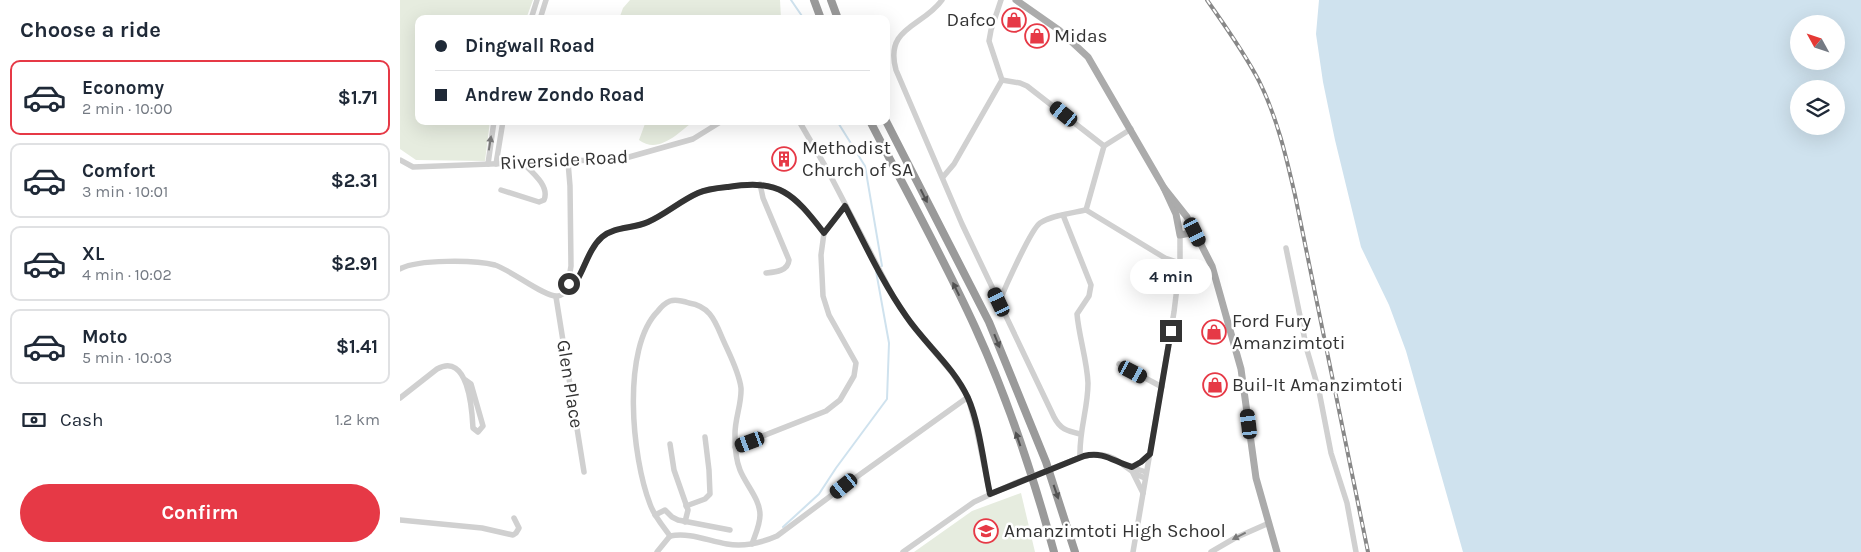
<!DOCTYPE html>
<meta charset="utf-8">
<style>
body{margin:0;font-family:Karla,sans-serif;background:#f6f6f7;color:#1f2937;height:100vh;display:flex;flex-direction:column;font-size:19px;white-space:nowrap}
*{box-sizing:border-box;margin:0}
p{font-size:16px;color:#747a83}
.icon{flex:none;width:28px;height:28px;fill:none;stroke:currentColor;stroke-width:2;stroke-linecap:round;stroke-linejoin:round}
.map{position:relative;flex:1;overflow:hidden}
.panel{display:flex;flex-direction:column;background:#fff;width:400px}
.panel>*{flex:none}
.top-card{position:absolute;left:15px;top:15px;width:475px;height:110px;border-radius:10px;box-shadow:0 5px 20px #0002;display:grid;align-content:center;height:110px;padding:0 20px;background:#fff}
.needle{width:32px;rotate:310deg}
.fabs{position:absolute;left:1390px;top:15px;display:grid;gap:10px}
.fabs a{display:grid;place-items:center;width:55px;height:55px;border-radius:50%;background:#fff;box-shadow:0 5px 20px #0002;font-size:25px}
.end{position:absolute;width:22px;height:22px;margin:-11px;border:6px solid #333;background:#fff;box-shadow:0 0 0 2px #fff}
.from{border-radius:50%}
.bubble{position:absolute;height:35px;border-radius:18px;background:#fff;box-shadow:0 5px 20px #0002;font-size:16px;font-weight:700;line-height:35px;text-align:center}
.car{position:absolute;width:15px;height:30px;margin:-15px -8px;border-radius:6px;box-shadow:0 0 4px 1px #0007;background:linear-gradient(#222 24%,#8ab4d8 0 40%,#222 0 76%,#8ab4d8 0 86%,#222 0)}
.top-card b{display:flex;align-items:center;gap:18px;height:48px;font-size:19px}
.top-card b+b{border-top:1px solid #e0e1e3}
.top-card i{width:12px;height:12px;background:#1f2937}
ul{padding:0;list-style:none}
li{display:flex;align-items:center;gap:15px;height:75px;margin:0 10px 8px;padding:0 10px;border:2px solid #e0e1e3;border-radius:10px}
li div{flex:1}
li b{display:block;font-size:19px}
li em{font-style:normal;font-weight:700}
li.selected{border-color:#e63946}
li>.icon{width:45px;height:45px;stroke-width:1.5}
h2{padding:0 20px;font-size:22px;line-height:60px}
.pay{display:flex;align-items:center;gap:12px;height:55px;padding:0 20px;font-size:19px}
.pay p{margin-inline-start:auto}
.button{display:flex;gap:10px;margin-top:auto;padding:10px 20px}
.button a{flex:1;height:58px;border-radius:30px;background:#e63946;color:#fff;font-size:20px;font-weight:700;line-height:58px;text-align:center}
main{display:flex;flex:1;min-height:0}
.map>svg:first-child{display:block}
</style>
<main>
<section class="panel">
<h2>Choose a ride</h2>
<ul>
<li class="selected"><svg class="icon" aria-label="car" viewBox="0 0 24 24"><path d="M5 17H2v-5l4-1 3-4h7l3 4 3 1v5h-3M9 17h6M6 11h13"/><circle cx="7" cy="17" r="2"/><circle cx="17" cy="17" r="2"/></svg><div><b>Economy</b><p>2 min · 10:00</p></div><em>$1.71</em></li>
<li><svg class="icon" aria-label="car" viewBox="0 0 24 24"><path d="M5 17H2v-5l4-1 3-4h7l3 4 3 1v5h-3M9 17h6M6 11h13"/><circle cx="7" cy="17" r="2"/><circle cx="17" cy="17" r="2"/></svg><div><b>Comfort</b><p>3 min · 10:01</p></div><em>$2.31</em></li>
<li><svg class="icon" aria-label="car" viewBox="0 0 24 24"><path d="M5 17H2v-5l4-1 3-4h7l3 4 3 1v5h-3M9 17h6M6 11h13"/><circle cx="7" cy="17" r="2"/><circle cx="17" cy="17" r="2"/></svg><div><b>XL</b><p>4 min · 10:02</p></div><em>$2.91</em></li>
<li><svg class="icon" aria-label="car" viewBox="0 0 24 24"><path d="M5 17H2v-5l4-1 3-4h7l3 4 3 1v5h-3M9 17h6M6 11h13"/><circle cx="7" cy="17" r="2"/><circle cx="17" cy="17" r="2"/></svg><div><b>Moto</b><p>5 min · 10:03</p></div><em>$1.41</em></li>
</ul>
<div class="pay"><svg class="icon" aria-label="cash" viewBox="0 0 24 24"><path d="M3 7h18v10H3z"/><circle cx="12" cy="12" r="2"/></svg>Cash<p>1.2 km</p></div>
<div class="button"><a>Confirm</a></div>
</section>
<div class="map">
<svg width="1461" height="552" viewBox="0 0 1461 552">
<rect width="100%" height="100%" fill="#fff"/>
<g fill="#e6ecdf">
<polygon points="0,0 133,0 126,19 19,19 19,121 90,121 85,161 16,160 0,149"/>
<polygon points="230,0 380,0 381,19 219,19 223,8"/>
<path d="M246,121H294C279,132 259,155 239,140Z"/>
<polygon points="621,493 635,552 514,552 572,511"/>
</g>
<path fill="#cfe2ee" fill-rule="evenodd" d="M919,0H1461V552H1063L1006,351L989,305L961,247L935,140L923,82L916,34ZM1399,24H1436V61H1399ZM1399,89H1436V126H1399Z"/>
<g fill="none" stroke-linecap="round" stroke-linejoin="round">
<g stroke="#cfe2ee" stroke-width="2">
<polyline points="391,0 404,19"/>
<polyline points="437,121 465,166 482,266"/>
<polyline points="383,527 419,494 436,468 487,399 489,343 476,271"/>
</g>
<g stroke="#d0d0d0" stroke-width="5.5">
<path d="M542,0C523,27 484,27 496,70L562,224L654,417C660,429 667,431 680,434"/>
<polyline points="601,0 591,30 589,41 602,80"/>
<polyline points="131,19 137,0"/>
<polyline points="140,19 146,0"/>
<polyline points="602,80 620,83 627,86 704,146"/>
<polyline points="399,121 428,171 493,296 512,325 553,374 568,397 576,427 590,494"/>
<polyline points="0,160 13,167 222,159 293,139 322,121"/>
<polyline points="88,164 94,121"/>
<polyline points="96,164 103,121"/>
<polyline points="543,177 554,164 602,80"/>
<path d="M360,184L363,198L389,260C388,271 376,272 366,273"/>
<path d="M101,190L139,202L144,200C150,186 132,172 123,163"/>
<polyline points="686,210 704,146 731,129"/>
<path d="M663,215L691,285L689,296L677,314C679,337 687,360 688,383C688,409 679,430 680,457"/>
<polyline points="886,248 907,350 919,391 931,453 947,503 956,552"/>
<path d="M0,269C17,259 76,260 95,265C111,270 144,297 157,296C161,296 164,293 167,291L171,266L170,186L168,162"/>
<path d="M167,291C183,280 185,252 202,237C215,226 233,229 248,222C266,214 280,201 298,193C307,189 318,188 328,187C380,178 393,194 424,233L445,206"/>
<polyline points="156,297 184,472"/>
<path d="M599,302C605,288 631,229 640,223C653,215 672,213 686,210L765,258L780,263"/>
<polyline points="719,364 762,387"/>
<path d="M0,398L37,369C68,352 72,408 73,428L78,432L83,426L71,384L64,379"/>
<polyline points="270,444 274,470 288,510 285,522"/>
<polyline points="335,447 426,411 440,400 454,376 456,363 429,315 423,296 421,255 424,233"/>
<path d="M661,465C680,457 699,448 718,461C728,468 734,474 745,478"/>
<polyline points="724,465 746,472"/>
<polyline points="732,467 741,462 750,454"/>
<polyline points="733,473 743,493"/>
<polyline points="286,506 305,499 310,494 309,470 305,437"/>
<polyline points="255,515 265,510 272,517 278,520 330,530"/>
<polyline points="0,520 82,528 113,535 116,533 119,528 114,518"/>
<path d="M270,536C263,526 254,516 250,504C232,458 221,348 258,311C261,307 265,303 270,301C276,299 283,301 289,303C308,306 314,318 321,335C328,352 339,371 341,388C342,404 334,420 335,437C335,448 336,460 340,470C346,485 360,499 360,515C360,525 355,535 352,544"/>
<path d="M270,536C290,532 308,541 327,544C345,547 361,543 377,536L444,486L568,397"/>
<polyline points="257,552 270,536"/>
<polyline points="503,552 574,502 615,483"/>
<polyline points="733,552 774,312 780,263 780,235"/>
<polyline points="811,552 835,538 869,523"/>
</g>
<g stroke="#ababab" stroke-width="7">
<polyline points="616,0 659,30 688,57 764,188 776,214 780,235 795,232"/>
<polyline points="764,188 787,217 812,266 841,369 856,478 877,552"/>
</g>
<g stroke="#9a9a9a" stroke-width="8">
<polyline points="414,0 421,19"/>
<polyline points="431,0 438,19"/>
<path d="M470,121C505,189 543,257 575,327C608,399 633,475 654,552"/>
<polyline points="486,121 589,322 646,462 675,552"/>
</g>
<g stroke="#888" stroke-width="4">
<path id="rail" d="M807,0C825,26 844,52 859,81C877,117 886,156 895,195L968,552"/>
</g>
<use href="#rail" stroke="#fff" stroke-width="2" stroke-dasharray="5.5" stroke-linecap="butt"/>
<polyline stroke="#d0d0d0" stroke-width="5.5" points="615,483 661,465"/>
</g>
<defs><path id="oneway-solid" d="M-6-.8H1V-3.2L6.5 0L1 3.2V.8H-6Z" transform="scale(1.25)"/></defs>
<g fill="#7a7a7a">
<use href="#oneway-solid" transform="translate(90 143) rotate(-81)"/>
<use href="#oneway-solid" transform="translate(839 536) rotate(153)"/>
</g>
<g fill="#525252">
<use href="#oneway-solid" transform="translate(524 196) rotate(63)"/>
<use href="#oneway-solid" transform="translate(556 289) rotate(-116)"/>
<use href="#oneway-solid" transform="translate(597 341) rotate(68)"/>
<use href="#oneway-solid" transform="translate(618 439) rotate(-109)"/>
<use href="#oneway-solid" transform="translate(656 492) rotate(71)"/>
</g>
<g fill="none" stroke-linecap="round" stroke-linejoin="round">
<path stroke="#333" stroke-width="6" d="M169,284L167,291C183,281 185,252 202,237C215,226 233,229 248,222C266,214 280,201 298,193C307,189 318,188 328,187C380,179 393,193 424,233L445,206C464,242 482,282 506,316C525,344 554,367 568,398C579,422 584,466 590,494L684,456C704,451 714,462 732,467L741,462L750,454L771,331"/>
</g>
<defs>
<g id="shop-ring" transform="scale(1.25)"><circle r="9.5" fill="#fff" stroke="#e63946" stroke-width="1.5"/><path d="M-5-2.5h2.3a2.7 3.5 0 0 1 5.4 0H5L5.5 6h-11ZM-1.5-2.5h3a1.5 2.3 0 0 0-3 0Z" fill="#e63946"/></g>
<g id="building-ring" transform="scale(1.25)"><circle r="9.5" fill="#fff" stroke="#e63946" stroke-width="1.5"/><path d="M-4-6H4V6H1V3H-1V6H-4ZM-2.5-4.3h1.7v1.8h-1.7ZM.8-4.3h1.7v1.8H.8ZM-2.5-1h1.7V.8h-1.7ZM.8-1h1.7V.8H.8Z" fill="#e63946"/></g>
<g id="school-ring" transform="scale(1.25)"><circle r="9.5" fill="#fff" stroke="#e63946" stroke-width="1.5"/><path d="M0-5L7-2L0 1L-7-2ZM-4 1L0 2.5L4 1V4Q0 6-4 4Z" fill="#e63946"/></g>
</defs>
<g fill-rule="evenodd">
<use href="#shop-ring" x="614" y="20"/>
<use href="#shop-ring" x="637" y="36"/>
<use href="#building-ring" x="384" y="159"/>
<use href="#shop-ring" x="814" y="332"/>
<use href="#shop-ring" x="815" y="385"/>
<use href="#school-ring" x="586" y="531"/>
</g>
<g text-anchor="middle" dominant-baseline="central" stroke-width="5" stroke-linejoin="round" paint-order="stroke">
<g font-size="19" fill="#333" stroke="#fff" text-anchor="start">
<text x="596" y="20" text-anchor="end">Dafco</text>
<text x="654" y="36">Midas</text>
<text x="402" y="148">Methodist<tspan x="402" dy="22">Church of SA</tspan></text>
<text x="832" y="321">Ford Fury<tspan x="832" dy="22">Amanzimtoti</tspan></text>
<text x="832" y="385">Buil-It Amanzimtoti</text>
<text x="604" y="531">Amanzimtoti High School</text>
</g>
<g font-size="19" fill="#333" stroke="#fff">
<text transform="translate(164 160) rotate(-3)">Riverside Road</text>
<text transform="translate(170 384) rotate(81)">Glen Place</text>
</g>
</g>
</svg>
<div class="fabs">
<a><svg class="needle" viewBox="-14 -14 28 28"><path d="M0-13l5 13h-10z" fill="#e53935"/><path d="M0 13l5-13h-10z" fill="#747a83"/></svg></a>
<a><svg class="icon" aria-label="layers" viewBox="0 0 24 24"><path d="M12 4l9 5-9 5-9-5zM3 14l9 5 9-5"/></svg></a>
</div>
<i class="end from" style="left:169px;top:284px"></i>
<i class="end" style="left:771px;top:331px"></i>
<div class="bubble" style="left:730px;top:259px;width:82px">4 min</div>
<i class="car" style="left:664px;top:114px;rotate:309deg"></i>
<i class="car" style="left:795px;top:232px;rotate:154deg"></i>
<i class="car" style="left:599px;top:302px;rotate:335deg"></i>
<i class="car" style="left:733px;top:372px;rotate:118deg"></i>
<i class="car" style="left:849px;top:424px;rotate:353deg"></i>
<i class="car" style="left:350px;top:442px;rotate:250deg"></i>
<i class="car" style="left:444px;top:486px;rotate:231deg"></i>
<div class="top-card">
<b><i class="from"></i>Dingwall Road</b>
<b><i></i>Andrew Zondo Road</b>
</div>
</div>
</main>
